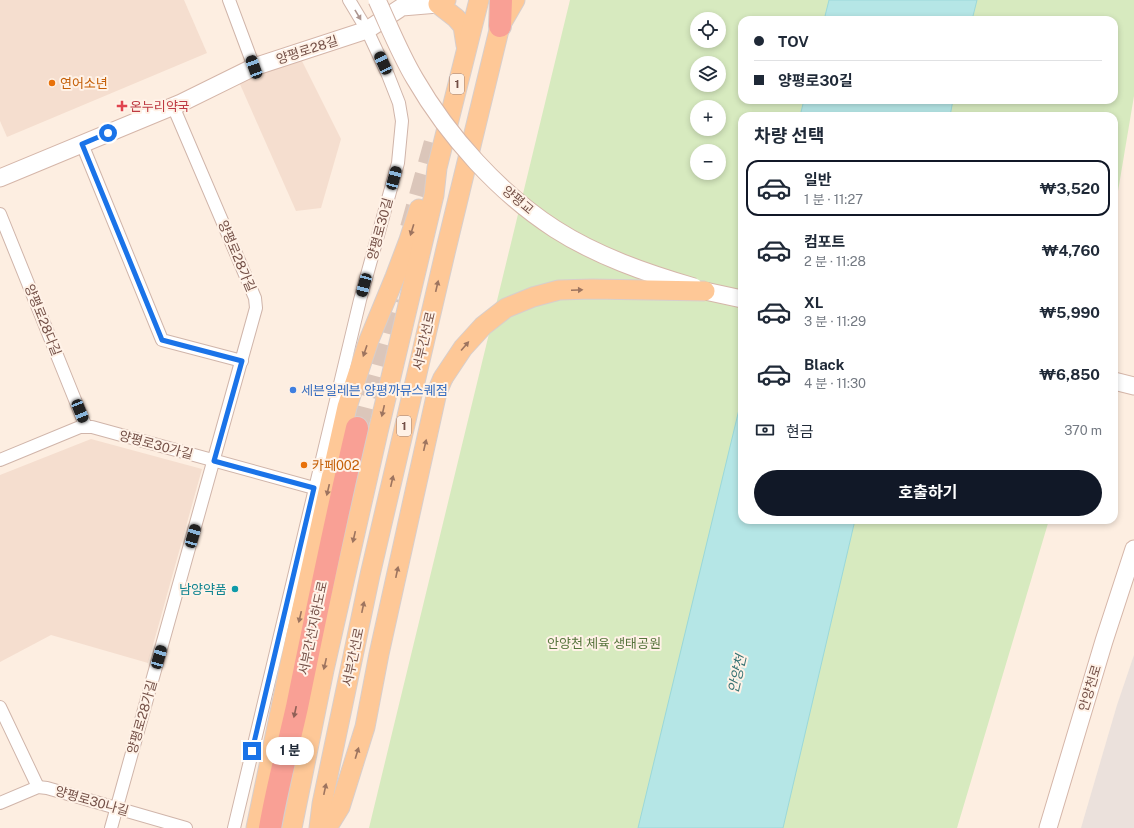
<!DOCTYPE html>
<html lang="ko">
<meta charset="utf-8">
<style>
body{margin:0;font-family:"Public Sans","Noto Sans KR",sans-serif;background:#f6f6f7;color:#1f2937;height:100vh;display:flex;flex-direction:column;font-size:15px;white-space:nowrap}
*{box-sizing:border-box;margin:0}
p{font-size:13px;color:#747a83}
.icon{flex:none;width:22px;height:22px;fill:none;stroke:currentColor;stroke-width:2;stroke-linecap:round;stroke-linejoin:round}
.map{position:relative;flex:1;overflow:hidden}
.side{position:absolute;left:738px;top:112px;width:380px;height:412px;display:flex;flex-direction:column;background:#fff;border-radius:12px;box-shadow:0 2px 6px #0003}
.side>*{flex:none}
.hud{position:absolute;left:738px;top:16px;width:380px;height:88px;border-radius:12px;box-shadow:0 2px 6px #0003;display:grid;align-content:center;height:88px;padding:0 16px;background:#fff}
.tools{position:absolute;left:690px;top:12px;display:grid;gap:8px}
.tools a{display:grid;place-items:center;width:36px;height:36px;border-radius:50%;background:#fff;box-shadow:0 2px 6px #0003;font-size:20px}
.end{position:absolute;width:18px;height:18px;margin:-9px;border:5px solid #1a73e8;background:#fff;box-shadow:0 0 0 2px #fff}
.from{border-radius:50%}
.bubble{position:absolute;height:28px;border-radius:14px;background:#fff;box-shadow:0 2px 6px #0003;font-size:13px;font-weight:700;line-height:28px;text-align:center}
.car{position:absolute;width:12px;height:24px;margin:-12px -6px;border-radius:5px;box-shadow:0 0 3px 1px #0007;background:linear-gradient(#222 24%,#8ab4d8 0 40%,#222 0 76%,#8ab4d8 0 86%,#222 0)}
.hud b{display:flex;align-items:center;gap:14px;height:38px;font-size:15px}
.hud b+b{border-top:1px solid #e0e1e3}
.hud i{width:10px;height:10px;background:#1f2937}
ul{padding:0;list-style:none}
li{display:flex;align-items:center;gap:12px;height:56px;margin:0 8px 6px;padding:0 8px;border:2px solid transparent;border-radius:12px}
li div{flex:1}
li b{display:block;font-size:15px}
li em{font-style:normal;font-weight:700}
li.active{border-color:#111827}
li>.icon{width:36px;height:36px;stroke-width:1.5}
h2{padding:0 16px;font-size:18px;line-height:48px}
.pay{display:flex;align-items:center;gap:10px;height:44px;padding:0 16px;font-size:15px}
.pay p{margin-inline-start:auto}
.cta{display:flex;gap:8px;margin-top:auto;padding:8px 16px}
.cta a{flex:1;height:46px;border-radius:24px;background:#111827;color:#fff;font-size:16px;font-weight:700;line-height:46px;text-align:center}
.map>svg:first-child{display:block}
</style>
<div class="map">
<svg width="1134" height="828" viewBox="0 0 1134 828">
<rect width="100%" height="100%" fill="#fdeee1"/>
<g fill="#f5decf">
<polygon points="0,0 184,0 207,53 7,137 0,121"/>
<polygon points="301,59 341,139 321,208 296,211 239,82"/>
<polygon points="91,439 202,469 148,663 51,635 0,662 0,475"/>
</g>
<polygon fill="#ebe1dc" points="1134,655 1134,828 1081,828 1117,705"/>
<path fill="#d7eabf" fill-rule="evenodd" d="M570,0H1134V96L1114,215V116H742V520H1049L957,828H369ZM697,19H719V41H697ZM742,20H1114V100H742ZM697,63H719V85H697ZM697,107H719V129H697ZM697,151H719V173H697Z"/>
<g fill="#b5e6e6" stroke="#9bd8d9">
<polygon points="829,0 977,0 972,20 824,20"/>
<polygon points="804,100 953,100 950,116 800,116"/>
<polygon points="742,397 742,520 855,520 783,828 638,828"/>
</g>
<g fill="none" stroke-linecap="round" stroke-linejoin="round">
<g stroke="#dbc6ba" stroke-width="22" stroke-dasharray="22 11" stroke-linecap="butt">
<polyline points="411,228 435,142"/>
<polyline points="357,428 392,298"/>
</g>
<g stroke="#d0b5aa" stroke-width="14">
<g id="street">
<polyline points="229,0 254,67"/>
<polyline points="82,144 162,340 242,361"/>
<polyline points="0,214 86,427"/>
<polyline points="0,460 80,427 92,427 314,488"/>
<polyline points="0,707 38,787"/>
<polyline points="0,803 38,787 47,788 186,828"/>
<polyline points="111,828 256,308 255,298 173,106"/>
<polyline points="234,828 360,300 398,163 402,121 399,103 388,75 367,30 349,0"/>
</g>
</g>
<g stroke="#d5b6a9" stroke-width="19">
<g id="secondary">
<polyline points="0,178 181,103 254,67 367,30 402,7 438,4"/>
<polyline points="705,291 742,299"/>
<polyline points="1114,381 1134,386"/>
<polyline points="1048,828 1104,641 1134,549"/>
</g>
</g>
<g stroke="#d8cecb" stroke-width="21">
<g id="primary">
<polyline points="446,0 438,4 456,18 463,26 466,45"/>
<polyline points="256,828 296,635 347,407 369,340 395,277 409,240 419,209"/>
<polyline points="292,828 324,670 378,432 434,195 437,168 479,0"/>
<polyline points="319,828 322,804 370,575 446,249 500,26 515,0"/>
<polyline points="327,828 340,807 365,727 379,654 437,392 443,378"/>
</g>
</g>
<g stroke="#d8cecb" stroke-width="24">
<g id="highway">
<polyline points="500,26 501,0"/>
<path d="M270,828C277,787 288,747 297,707C316,614 335,521 357,428"/>
</g>
</g>
<use href="#street" stroke="#fff" stroke-width="12"/>
<use href="#secondary" stroke="#fff" stroke-width="17"/>
<use href="#primary" stroke="#fec897" stroke-width="19"/>
<use href="#highway" stroke="#f9a095" stroke-width="22"/>
<g stroke="#d5b6a9" stroke-width="19" stroke-linecap="butt">
<path id="secondary-bridge" d="M377,0C389,26 400,54 415,79C448,136 499,193 555,229C597,256 646,273 694,287"/>
</g>
<g stroke="#d8cecb" stroke-width="21" stroke-linecap="butt">
<polyline id="primary-bridge" points="443,378 463,348 483,326 506,308 533,297 559,290 592,289 705,291"/>
</g>
<use href="#secondary-bridge" stroke="#fff" stroke-width="17"/>
<use href="#primary-bridge" stroke="#fec897" stroke-width="19"/>
</g>
<defs><path id="oneway-solid" d="M-6-.8H1V-3.2L6.5 0L1 3.2V.8H-6Z"/></defs>
<use fill="#ac9691" href="#oneway-solid" transform="translate(358 15) rotate(59)"/>
<g fill="#9d745f">
<use href="#oneway-solid" transform="translate(412 230) rotate(107)"/>
<use href="#oneway-solid" transform="translate(437 286) rotate(-77)"/>
<use href="#oneway-solid" transform="translate(577 290) rotate(-2)"/>
<use href="#oneway-solid" transform="translate(465 346) rotate(-49)"/>
<use href="#oneway-solid" transform="translate(365 351) rotate(109)"/>
<use href="#oneway-solid" transform="translate(383 411) rotate(103)"/>
<use href="#oneway-solid" transform="translate(425 445) rotate(-77)"/>
<use href="#oneway-solid" transform="translate(392 481) rotate(-77)"/>
<use href="#oneway-solid" transform="translate(328 490) rotate(103)"/>
<use href="#oneway-solid" transform="translate(354 537) rotate(103)"/>
<use href="#oneway-solid" transform="translate(397 572) rotate(-78)"/>
<use href="#oneway-solid" transform="translate(363 607) rotate(-78)"/>
<use href="#oneway-solid" transform="translate(300 617) rotate(103)"/>
<use href="#oneway-solid" transform="translate(325 664) rotate(103)"/>
<use href="#oneway-solid" transform="translate(357 753) rotate(-73)"/>
<use href="#oneway-solid" transform="translate(325 789) rotate(-78)"/>
</g>
<use fill="#8f6057" href="#oneway-solid" transform="translate(295 712) rotate(102)"/>
<g fill="none" stroke-linecap="round" stroke-linejoin="round">
<polyline stroke="#1a73e8" stroke-width="5" points="108,133 82,144 162,340 242,361 214,461 314,488 252,751"/>
</g>
<g fill="#e8710a" stroke="#fff2e7" stroke-width="1.5">
<circle cx="52" cy="83" r="4"/>
<circle cx="304" cy="465" r="4"/>
</g>
<path fill="#e0444e" stroke="#fff2e7" stroke-width="1.5" d="M120 100h4v4h4v4h-4v4h-4v-4h-4v-4h4z"/>
<circle fill="#3f7fe0" stroke="#fff2e7" stroke-width="1.5" cx="293" cy="390" r="4"/>
<circle fill="#0f9aa8" stroke="#fff2e7" stroke-width="1.5" cx="235" cy="589" r="4"/>
<g text-anchor="middle" dominant-baseline="central" stroke-width="4" stroke-linejoin="round" paint-order="stroke">
<g fill="#fff2e7" stroke="#9e8177" stroke-width="1">
<rect x="450" y="74" width="14" height="20" rx="3"/>
<rect x="397" y="416" width="14" height="20" rx="3"/>
</g>
<g font-size="12" font-weight="bold" fill="#745047">
<text x="457" y="84">1</text>
<text x="404" y="426">1</text>
</g>
<g font-size="13" fill="#745047" stroke="#fff2e7">
<text transform="translate(307 50) rotate(-18)">양평로28길</text>
<text transform="translate(518 200) rotate(40)">양평교</text>
<text transform="translate(380 229) rotate(-75)">양평로30길</text>
<text transform="translate(237 256) rotate(67)">양평로28가길</text>
<text transform="translate(43 320) rotate(68)">양평로28다길</text>
<text transform="translate(424 341) rotate(-77)">서부간선로</text>
<text transform="translate(156 445) rotate(15)">양평로30가길</text>
<text transform="translate(313 628) rotate(-78)">서부간선지하도로</text>
<text transform="translate(353 657) rotate(-78)">서부간선로</text>
<text transform="translate(1090 688) rotate(-73)">안양천로</text>
<text transform="translate(142 717) rotate(-74)">양평로28가길</text>
<text transform="translate(92 801) rotate(16)">양평로30나길</text>
</g>
<g font-size="13" fill="#c56008" stroke="#fff2e7" text-anchor="start">
<text x="60" y="83">연어소년</text>
<text x="312" y="465">카페002</text>
</g>
<g font-size="13" fill="#be3a42" stroke="#fff2e7" text-anchor="start">
<text x="130" y="106">온누리약국</text>
</g>
<g font-size="13" fill="#366cbe" stroke="#fff2e7" text-anchor="start">
<text x="301" y="390">세븐일레븐 양평까뮤스퀘점</text>
</g>
<g font-size="13" fill="#0d838f" stroke="#fff2e7" text-anchor="end">
<text x="227" y="589">남양약품</text>
</g>
<g font-size="13" fill="#56743c" stroke="#fff2e7">
<text x="604" y="643">안양천 체육 생태공원</text>
</g>
<g font-size="14" font-style="italic" fill="#387374" stroke="#fff2e7">
<text transform="translate(737 674) rotate(-77)">안양천</text>
</g>
</g>
</svg>
<div class="tools">
<a><svg class="icon" aria-label="locate" viewBox="0 0 24 24"><circle cx="12" cy="12" r="6"/><path d="M12 2v4M12 18v4M2 12h4M18 12h4"/></svg></a>
<a><svg class="icon" aria-label="layers" viewBox="0 0 24 24"><path d="M12 4l9 5-9 5-9-5zM3 14l9 5 9-5"/></svg></a>
<a>+</a>
<a>−</a>
</div>
<i class="end from" style="left:108px;top:133px"></i>
<i class="end" style="left:252px;top:751px"></i>
<div class="bubble" style="left:266px;top:737px;width:48px">1 분</div>
<i class="car" style="left:383px;top:63px;rotate:335deg"></i>
<i class="car" style="left:254px;top:67px;rotate:340deg"></i>
<i class="car" style="left:394px;top:178px;rotate:15deg"></i>
<i class="car" style="left:364px;top:285px;rotate:195deg"></i>
<i class="car" style="left:80px;top:411px;rotate:158deg"></i>
<i class="car" style="left:193px;top:536px;rotate:16deg"></i>
<i class="car" style="left:159px;top:657px;rotate:16deg"></i>
<div class="hud">
<b><i class="from"></i>TOV</b>
<b><i></i>양평로30길</b>
</div>
<section class="side">
<h2>차량 선택</h2>
<ul>
<li class="active"><svg class="icon" aria-label="car" viewBox="0 0 24 24"><path d="M5 17H2v-5l4-1 3-4h7l3 4 3 1v5h-3M9 17h6M6 11h13"/><circle cx="7" cy="17" r="2"/><circle cx="17" cy="17" r="2"/></svg><div><b>일반</b><p>1 분 · 11:27</p></div><em>₩3,520</em></li>
<li><svg class="icon" aria-label="car" viewBox="0 0 24 24"><path d="M5 17H2v-5l4-1 3-4h7l3 4 3 1v5h-3M9 17h6M6 11h13"/><circle cx="7" cy="17" r="2"/><circle cx="17" cy="17" r="2"/></svg><div><b>컴포트</b><p>2 분 · 11:28</p></div><em>₩4,760</em></li>
<li><svg class="icon" aria-label="car" viewBox="0 0 24 24"><path d="M5 17H2v-5l4-1 3-4h7l3 4 3 1v5h-3M9 17h6M6 11h13"/><circle cx="7" cy="17" r="2"/><circle cx="17" cy="17" r="2"/></svg><div><b>XL</b><p>3 분 · 11:29</p></div><em>₩5,990</em></li>
<li><svg class="icon" aria-label="car" viewBox="0 0 24 24"><path d="M5 17H2v-5l4-1 3-4h7l3 4 3 1v5h-3M9 17h6M6 11h13"/><circle cx="7" cy="17" r="2"/><circle cx="17" cy="17" r="2"/></svg><div><b>Black</b><p>4 분 · 11:30</p></div><em>₩6,850</em></li>
</ul>
<div class="pay"><svg class="icon" aria-label="cash" viewBox="0 0 24 24"><path d="M3 7h18v10H3z"/><circle cx="12" cy="12" r="2"/></svg>현금<p>370 m</p></div>
<div class="cta"><a>호출하기</a></div>
</section>
</div>
